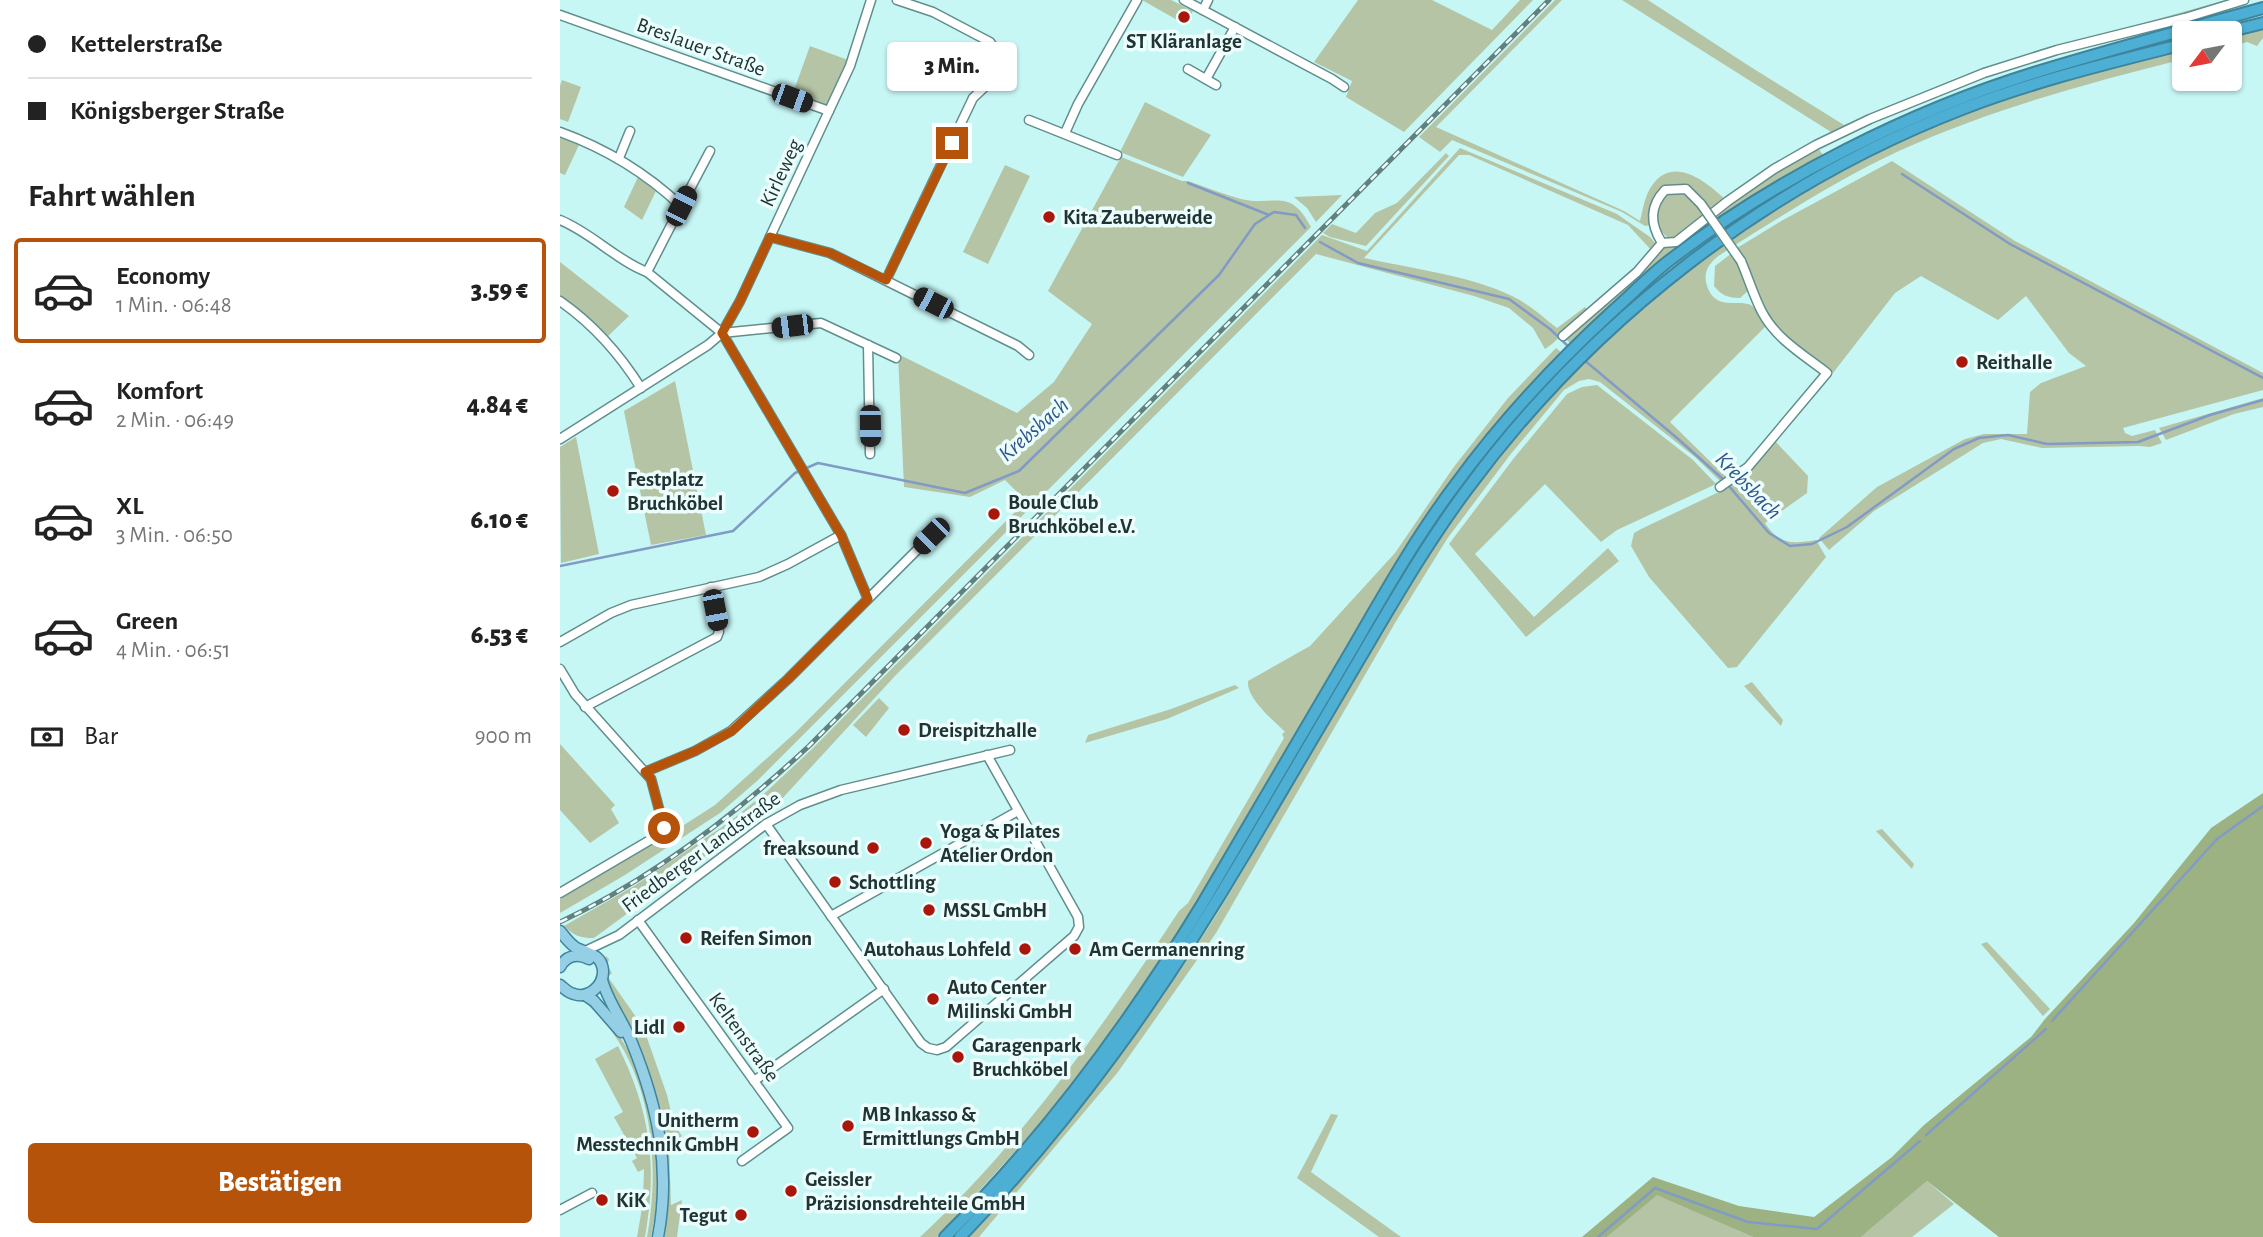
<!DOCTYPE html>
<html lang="de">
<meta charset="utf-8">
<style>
body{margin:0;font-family:"Alegreya Sans",sans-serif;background:#f6f6f6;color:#222;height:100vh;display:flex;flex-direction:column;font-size:26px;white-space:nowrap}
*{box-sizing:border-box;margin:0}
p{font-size:23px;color:#767676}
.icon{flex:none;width:38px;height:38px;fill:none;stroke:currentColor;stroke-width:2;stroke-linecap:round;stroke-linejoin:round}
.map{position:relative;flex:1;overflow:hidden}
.details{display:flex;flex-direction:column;background:#fff;width:560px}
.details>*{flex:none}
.guide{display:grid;align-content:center;height:154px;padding:0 28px;background:#fff}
.needle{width:46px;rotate:238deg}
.tools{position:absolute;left:1612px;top:21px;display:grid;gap:14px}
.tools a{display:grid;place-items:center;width:70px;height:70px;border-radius:7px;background:#fff;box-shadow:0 2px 5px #0004;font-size:35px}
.end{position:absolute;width:32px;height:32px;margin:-16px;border:9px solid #b45309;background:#fff;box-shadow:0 0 0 4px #fff}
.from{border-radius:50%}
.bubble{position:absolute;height:49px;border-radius:7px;background:#fff;box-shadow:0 2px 5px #0004;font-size:23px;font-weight:800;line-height:49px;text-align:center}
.car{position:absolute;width:21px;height:42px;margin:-21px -10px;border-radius:9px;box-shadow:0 0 5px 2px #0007;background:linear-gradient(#222 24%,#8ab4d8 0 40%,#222 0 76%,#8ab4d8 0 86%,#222 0)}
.guide b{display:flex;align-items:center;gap:24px;height:66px;font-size:26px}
.guide b+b{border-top:2px solid #e0e0e0}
.guide i{width:18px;height:18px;background:#222}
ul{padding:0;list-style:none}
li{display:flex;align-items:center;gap:21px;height:105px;margin:0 14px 10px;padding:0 14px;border:4px solid transparent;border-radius:7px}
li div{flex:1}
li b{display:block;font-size:26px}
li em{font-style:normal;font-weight:800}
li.active{border-color:#b45309}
li>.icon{width:63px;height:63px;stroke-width:1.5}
h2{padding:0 28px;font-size:32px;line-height:84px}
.pay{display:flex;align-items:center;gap:18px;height:77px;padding:0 28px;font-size:26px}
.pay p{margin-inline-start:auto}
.button{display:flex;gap:14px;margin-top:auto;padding:14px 28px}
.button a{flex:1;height:80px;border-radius:7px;background:#b45309;color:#fff;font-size:28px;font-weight:800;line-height:80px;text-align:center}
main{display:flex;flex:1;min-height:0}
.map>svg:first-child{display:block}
</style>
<main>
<section class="details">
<div class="guide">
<b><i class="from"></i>Kettelerstraße</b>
<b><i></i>Königsberger Straße</b>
</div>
<h2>Fahrt wählen</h2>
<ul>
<li class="active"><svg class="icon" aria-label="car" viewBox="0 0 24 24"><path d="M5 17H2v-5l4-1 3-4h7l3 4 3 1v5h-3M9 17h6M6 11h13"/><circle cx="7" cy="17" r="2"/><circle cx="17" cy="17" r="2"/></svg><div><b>Economy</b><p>1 Min. · 06:48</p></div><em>3.59 €</em></li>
<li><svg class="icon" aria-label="car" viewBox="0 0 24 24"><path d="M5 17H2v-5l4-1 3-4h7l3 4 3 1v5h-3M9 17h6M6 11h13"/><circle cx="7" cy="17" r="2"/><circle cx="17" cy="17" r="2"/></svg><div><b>Komfort</b><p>2 Min. · 06:49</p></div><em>4.84 €</em></li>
<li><svg class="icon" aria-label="car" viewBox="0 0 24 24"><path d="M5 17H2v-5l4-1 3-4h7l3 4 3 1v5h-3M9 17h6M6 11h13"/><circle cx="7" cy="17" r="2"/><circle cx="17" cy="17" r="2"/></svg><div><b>XL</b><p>3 Min. · 06:50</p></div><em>6.10 €</em></li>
<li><svg class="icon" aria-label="car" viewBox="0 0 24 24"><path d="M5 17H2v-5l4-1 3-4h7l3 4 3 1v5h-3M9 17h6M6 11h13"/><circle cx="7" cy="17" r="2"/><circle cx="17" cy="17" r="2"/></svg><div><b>Green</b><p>4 Min. · 06:51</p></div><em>6.53 €</em></li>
</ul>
<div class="pay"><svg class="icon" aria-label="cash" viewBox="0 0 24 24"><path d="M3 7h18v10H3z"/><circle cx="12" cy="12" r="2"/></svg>Bar<p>900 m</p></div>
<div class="button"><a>Bestätigen</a></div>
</section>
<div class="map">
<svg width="1703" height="1237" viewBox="0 0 1703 1237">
<rect width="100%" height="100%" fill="#c7f7f5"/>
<g fill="#b5c4a4">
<polygon points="582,0 611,0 633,11 626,25"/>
<polygon points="798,0 872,0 932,30 960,0 973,0 844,132 786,97 792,81 754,62"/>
<path d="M995,0H1002L876,127L1064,211L1080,221C1083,209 1085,194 1093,184C1114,156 1145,181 1164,198L1210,166L1271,132L1062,0H1088L1186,64L1284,125L1422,68L1666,0H1674L1495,48L1309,117L1151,211C1138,193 1127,183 1104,187C1092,199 1090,208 1091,225L1085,226L1062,212L892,140L880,152L859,137Z"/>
<polygon points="1703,27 1703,38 1697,46 1687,42 1670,47 1670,36"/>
<polygon points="250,46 288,60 266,107 233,93"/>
<path d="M1624,49V59C1528,83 1432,109 1341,150C1284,176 1228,212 1175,245L1170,238C1243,191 1319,149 1400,116C1472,87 1549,70 1624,49Z"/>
<polygon points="2,80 21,87 8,122 0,119 0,86"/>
<polygon points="585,102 651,135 623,177 560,152"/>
<polygon points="0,137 19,145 5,175 0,173"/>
<path d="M900,148L1057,214L1090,237L1095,243L1092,251L1068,225L909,155H899L804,258C849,268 912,276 952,296C969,304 982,316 997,328L1025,307L1028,311L992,344L985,349L973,328L949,308L914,296L756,254L335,676L219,802L34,938C20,938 14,936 4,926L74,886L168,823L206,792L252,749L762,235L807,251Z"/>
<polygon points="1258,148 1263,155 1157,219 1154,215 1215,173"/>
<polygon points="886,153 889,156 806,246 770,237 763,233 772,224 796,233 815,213 837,203"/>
<path d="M561,157L622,181H628C646,187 663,194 681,199C716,207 729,186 751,227L197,781L160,813L65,875L0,913V899L110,834L155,805L236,732L466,501L445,480L410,497L344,487L338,354L457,413L494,382L532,324L488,291Z"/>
<path d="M1332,161L1455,241L1703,373V390L1563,428L1565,433L1572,436L1595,430L1602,443L1590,447L1579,446L1482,448L1441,439L1423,443L1314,511L1269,550L1259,538L1317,487L1405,439L1424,434H1467L1470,392L1481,383L1526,366L1509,353L1466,296L1438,320L1361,276L1335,293L1273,373C1247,354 1216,338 1202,308C1193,287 1190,266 1177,248L1223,220Z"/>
<polygon points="445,165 470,176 428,264 403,252"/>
<polygon points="78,177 96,191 82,220 64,207"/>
<path d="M1106,193C1131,192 1130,197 1145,215L1115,237H1107C1092,224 1095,208 1106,193Z"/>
<polygon points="782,195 756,222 747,208 734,197"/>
<polygon points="1149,219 1152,224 1080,279 1011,344 1005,338 1102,245"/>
<path d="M1165,243L1169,249C1156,257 1143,266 1146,282C1154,316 1183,295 1195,308C1199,313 1202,321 1205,327L1110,422L1166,477L1160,481L1135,457L1040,382L1029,379L1019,381L1004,390L950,455L887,539L835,623L656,933L558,1072L419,1237H409C500,1135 582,1033 655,917C742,777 812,628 909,494C979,397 1070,316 1165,243Z"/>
<path d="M1172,253L1179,263L1189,290L1180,298C1168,298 1161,295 1154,286L1155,266Z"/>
<polygon points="0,262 69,316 47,337 18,309 0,296"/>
<path d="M996,348L1002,353L938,422L899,472L836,564L661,864L605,953L565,1012L521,1073L483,1121L377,1237H360C462,1142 542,1028 619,911L628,903L724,738L722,734L725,732C713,720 686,698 688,681L750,646L835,553L893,468L948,398Z"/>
<polygon points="115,381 146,535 91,545 64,411"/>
<polygon points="1037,385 1133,460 1156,484 1057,530 1041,542 985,484 915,554 974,617 1048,548 1059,561 966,637 889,544 954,458 1007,394 1022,387"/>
<polygon points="1703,398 1703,407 1674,414 1606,440 1599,428"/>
<polygon points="16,437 39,554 1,563 0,447"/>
<path d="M1216,442L1248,476L1247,493L1205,523C1219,545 1232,544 1256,540L1266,557L1177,667L1168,668L1089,577L1071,546L1074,533L1081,529L1163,490L1190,468Z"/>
<polygon points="1192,682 1223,720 1221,726 1184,686"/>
<polygon points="675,685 679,688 607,719 525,743 528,735 611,709"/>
<polygon points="319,698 329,708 306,737 293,725"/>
<polygon points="0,744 55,805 51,809 59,823 30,843 0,810"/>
<polygon points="1322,829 1354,864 1352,869 1316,831"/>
<polygon points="1427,942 1490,1009 1483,1016 1421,944"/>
<polygon points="46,956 49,959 47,966 52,973 48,977 76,1017 86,1035 107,1095 114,1124 122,1136 109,1146 111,1205 122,1200 117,1237 105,1237 107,1204 104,1138 47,990 44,961"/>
<path d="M22,1000L28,1001C37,1011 49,1021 57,1033C97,1087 105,1173 91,1237H87C102,1156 90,1055 22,1000Z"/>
<path d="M58,1046C90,1110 98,1167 85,1237H77L83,1202L84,1169L78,1172L72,1161L77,1158L54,1117L63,1112L35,1059Z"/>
<polygon points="771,1114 778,1115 751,1172 841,1237 819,1237 737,1178"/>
<polygon points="1367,1181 1394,1204 1352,1237 1301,1237"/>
<polygon points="1097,1194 1193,1237 1047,1237"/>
</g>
<polygon fill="#9cb283" points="1703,793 1703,1237 1439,1237 1367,1181 1301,1237 1193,1237 1097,1195 1047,1237 1022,1237 1093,1177 1179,1206 1254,1217 1332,1157 1364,1125 1471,1037 1485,1019 1574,923 1651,828"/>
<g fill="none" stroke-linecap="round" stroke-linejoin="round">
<g stroke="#819bc5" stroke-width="2.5">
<polyline points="1342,174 1450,244 1703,378"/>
<polyline points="628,183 709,215"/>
<polyline points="760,242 798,263 949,299 990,329 1010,348"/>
<polyline points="1023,359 1117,438 1164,480"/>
<polyline points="1168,485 1209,533 1230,546 1252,544 1287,527 1394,449 1419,438 1448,435 1487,444 1578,442 1650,415 1703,400"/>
<polyline points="0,566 173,531 235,473 258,463 405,493 459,471 659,275 695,224 714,212 736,215 745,228"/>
<polyline points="1492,1021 1657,839 1703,806"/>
<polyline points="1366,1135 1486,1029"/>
<polyline points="1038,1237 1095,1188 1188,1222 1257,1229 1360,1141"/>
</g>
<g stroke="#618e8c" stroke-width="11">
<g id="minor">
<polyline points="624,0 772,79 784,87"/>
<polyline points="643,10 648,0"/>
<polyline points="0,15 269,111"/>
<polyline points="628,69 656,85"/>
<polyline points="646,79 675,27"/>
<polyline points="469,120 557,155"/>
<path d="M0,132C47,149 85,172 121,206L87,272"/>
<polyline points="505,133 518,104 577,0"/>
<polyline points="59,158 70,131"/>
<polyline points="121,206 150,151"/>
<path d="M0,220C32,233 56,260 87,272L162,333L281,535L308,599"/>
<polyline points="210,237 270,253 458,346 469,355"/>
<polyline points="1102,243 1116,242 1168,201 1214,169 1256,145 1310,119 1424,73 1497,50 1625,18 1684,0"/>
<path d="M1102,243C1090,224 1089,207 1105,190L1126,189L1141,204"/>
<polyline points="326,280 413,98 433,79 437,70 436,51 430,42 373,12 337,0"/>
<path d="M0,301C33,324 59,353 81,388"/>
<polyline points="162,333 261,323 336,358"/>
<polyline points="1003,336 1077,272 1102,243"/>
<polyline points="308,345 310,454"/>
<polyline points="0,439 148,345 162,333 180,301 290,66 311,0"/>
<path d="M1160,487L1188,467L1267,373C1244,355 1216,339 1202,312C1194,297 1188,277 1181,261"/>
<polyline points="0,642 51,613 71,605 199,577 228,564 281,535"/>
<polyline points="0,669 15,694 91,779 104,828 102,833 0,893"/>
<polyline points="25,707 157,637 159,632 151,587"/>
<polyline points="85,772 135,751 171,731 228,679 371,536"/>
<polyline points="206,824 361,1043 368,1048 377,1050 386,1047 514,936 519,927 518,917 427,755"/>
<polyline points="271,916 458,811"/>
<polyline points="78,920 228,1128 182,1161"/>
<polyline points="23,952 59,935 206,824 240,805 281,790 450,750"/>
<polyline points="194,1081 324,989"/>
<polyline points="0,1210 32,1193"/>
</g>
</g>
<g stroke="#3e849c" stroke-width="13">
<g id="major">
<path d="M0,931C5,937 9,943 15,947C27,954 41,953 43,970C44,986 28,999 14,994C8,993 4,988 0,985"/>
<path d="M0,967C6,956 17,953 29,959"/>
<path d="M42,980C48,1002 63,1021 72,1043C98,1107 111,1168 98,1237"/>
<polyline points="25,995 34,1001 61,1032"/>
</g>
</g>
<g stroke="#3e849c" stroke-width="14">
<g id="highway">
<polyline points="1663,33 1703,23"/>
<path d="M385,1237C485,1138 570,1023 643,903C693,819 741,735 791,651C824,594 856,537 896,484C942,421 996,363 1054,310C1072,294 1090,275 1110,260C1215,179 1350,111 1477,72C1552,49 1628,29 1703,8"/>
<path d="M400,1237C513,1120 603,992 686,852C725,786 764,719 803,653C836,597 869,540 908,488C1033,319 1206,185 1402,109C1474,81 1549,63 1624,44"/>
</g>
</g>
<use href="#minor" stroke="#fff" stroke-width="8"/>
<use href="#major" stroke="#94cfe5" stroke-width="10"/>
<use href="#highway" stroke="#4dafd4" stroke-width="10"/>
<g stroke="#61807e" stroke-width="5">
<path id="rail" d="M0,922C93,878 174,816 249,746L989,0"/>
</g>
<use href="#rail" stroke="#ebfefd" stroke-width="2.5" stroke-dasharray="8" stroke-linecap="butt"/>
<g stroke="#618e8c" stroke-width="11" stroke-linecap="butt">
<polyline id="minor-bridge" points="1141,204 1181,261"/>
</g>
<use href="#minor-bridge" stroke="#fff" stroke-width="8"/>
</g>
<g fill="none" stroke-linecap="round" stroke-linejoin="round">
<polyline stroke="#b45309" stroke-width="9" points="104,828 91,779 85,772 135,751 172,731 228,679 308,599 281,535 162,333 180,301 210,237 270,253 326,280 392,143"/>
</g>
<g fill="#a8170a" stroke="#ebfefd" stroke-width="2.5">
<circle cx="624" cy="17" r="7"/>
<circle cx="489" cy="217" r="7"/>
<circle cx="1402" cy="362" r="7"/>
<circle cx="53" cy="491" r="7"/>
<circle cx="434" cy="514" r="7"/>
<circle cx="344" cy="730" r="7"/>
<circle cx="366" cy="843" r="7"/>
<circle cx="313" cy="848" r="7"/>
<circle cx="275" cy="882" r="7"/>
<circle cx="369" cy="910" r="7"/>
<circle cx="126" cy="938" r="7"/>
<circle cx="465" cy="949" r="7"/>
<circle cx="515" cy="949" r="7"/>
<circle cx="373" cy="999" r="7"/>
<circle cx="119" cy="1027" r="7"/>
<circle cx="398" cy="1057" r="7"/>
<circle cx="288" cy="1126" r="7"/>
<circle cx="193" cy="1132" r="7"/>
<circle cx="231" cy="1191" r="7"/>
<circle cx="42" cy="1200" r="7"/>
<circle cx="181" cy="1215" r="7"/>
</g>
<g text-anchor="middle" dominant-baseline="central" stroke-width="7" stroke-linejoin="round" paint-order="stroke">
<g font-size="21" font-weight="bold" fill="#213433" stroke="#ebfefd" text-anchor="start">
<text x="624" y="41" text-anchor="middle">ST Kläranlage</text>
<text x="503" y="217">Kita Zauberweide</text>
<text x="1416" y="362">Reithalle</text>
<text x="67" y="479">Festplatz<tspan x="67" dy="24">Bruchköbel</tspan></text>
<text x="448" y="502">Boule Club<tspan x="448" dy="24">Bruchköbel e.V.</tspan></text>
<text x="358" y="730">Dreispitzhalle</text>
<text x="380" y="831">Yoga &amp; Pilates<tspan x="380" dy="24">Atelier Ordon</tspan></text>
<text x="299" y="848" text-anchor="end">freaksound</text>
<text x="289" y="882">Schottling</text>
<text x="383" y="910">MSSL GmbH</text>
<text x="140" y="938">Reifen Simon</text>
<text x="451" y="949" text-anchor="end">Autohaus Lohfeld</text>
<text x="529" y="949">Am Germanenring</text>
<text x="387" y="987">Auto Center<tspan x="387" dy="24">Milinski GmbH</tspan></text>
<text x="105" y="1027" text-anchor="end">Lidl</text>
<text x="412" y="1045">Garagenpark<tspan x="412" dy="24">Bruchköbel</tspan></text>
<text x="302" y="1114">MB Inkasso &amp;<tspan x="302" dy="24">Ermittlungs GmbH</tspan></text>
<text x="179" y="1120" text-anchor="end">Unitherm<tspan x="179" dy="24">Messtechnik GmbH</tspan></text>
<text x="245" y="1179">Geissler<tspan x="245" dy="24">Präzisionsdrehteile GmbH</tspan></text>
<text x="56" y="1200">KiK</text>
<text x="167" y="1215" text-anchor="end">Tegut</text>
</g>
<g font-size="21" fill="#213433" stroke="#ebfefd">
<text transform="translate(141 47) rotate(20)">Breslauer Straße</text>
<text transform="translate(221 173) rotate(-65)">Kirleweg</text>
<text transform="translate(141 852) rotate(-36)">Friedberger Landstraße</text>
<text transform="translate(184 1037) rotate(54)">Keltenstraße</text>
</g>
<g font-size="23" font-style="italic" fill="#33568c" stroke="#ebfefd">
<text transform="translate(474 430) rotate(-41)">Krebsbach</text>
<text transform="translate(1188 486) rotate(46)">Krebsbach</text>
</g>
</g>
</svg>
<div class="tools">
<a><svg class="needle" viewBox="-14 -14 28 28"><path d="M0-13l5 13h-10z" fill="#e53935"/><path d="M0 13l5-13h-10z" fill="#767676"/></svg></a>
</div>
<i class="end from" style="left:104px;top:828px"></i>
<i class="end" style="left:392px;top:143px"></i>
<div class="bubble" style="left:327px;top:42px;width:130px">3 Min.</div>
<i class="car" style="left:232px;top:98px;rotate:110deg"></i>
<i class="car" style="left:121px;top:206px;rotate:27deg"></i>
<i class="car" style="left:373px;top:303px;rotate:297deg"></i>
<i class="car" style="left:232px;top:326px;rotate:263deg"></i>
<i class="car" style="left:310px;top:426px;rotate:179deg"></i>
<i class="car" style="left:371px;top:536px;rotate:225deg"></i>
<i class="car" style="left:155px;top:610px;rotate:169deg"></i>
</div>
</main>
